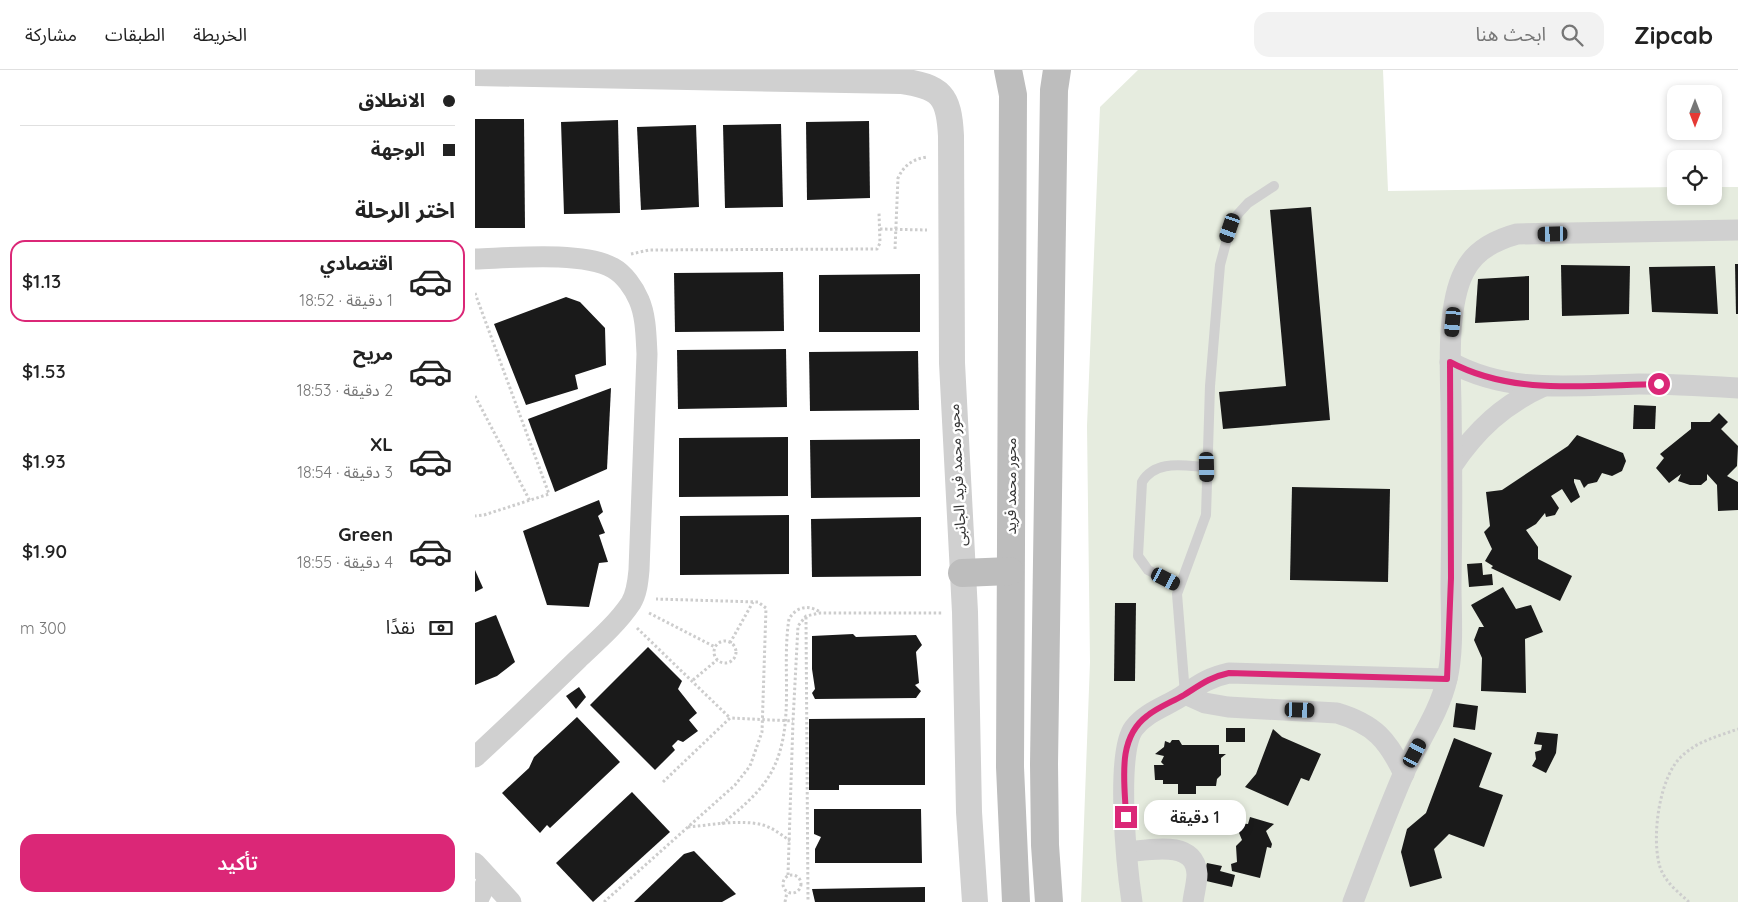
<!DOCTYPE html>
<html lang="ar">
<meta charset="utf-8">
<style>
body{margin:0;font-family:Quicksand,"Noto Sans Arabic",sans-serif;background:#f2f2f2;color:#222;direction:rtl;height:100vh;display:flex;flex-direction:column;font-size:19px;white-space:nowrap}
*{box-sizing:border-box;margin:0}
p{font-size:16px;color:#767676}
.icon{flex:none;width:28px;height:28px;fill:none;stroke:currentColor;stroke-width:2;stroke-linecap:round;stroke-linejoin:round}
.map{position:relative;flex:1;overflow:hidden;direction:ltr}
.sheet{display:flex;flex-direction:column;background:#fff;width:475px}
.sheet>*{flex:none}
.top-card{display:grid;align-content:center;height:110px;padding:0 20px;background:#fff}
.needle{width:32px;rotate:180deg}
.buttons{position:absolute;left:1192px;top:15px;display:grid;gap:10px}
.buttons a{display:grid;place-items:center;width:55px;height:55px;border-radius:10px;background:#fff;box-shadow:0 2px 8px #0003;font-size:25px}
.end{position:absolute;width:22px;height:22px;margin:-11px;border:6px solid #db2777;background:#fff;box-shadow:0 0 0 2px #fff}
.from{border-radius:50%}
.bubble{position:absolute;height:35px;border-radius:15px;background:#fff;box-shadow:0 2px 8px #0003;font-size:16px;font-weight:600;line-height:35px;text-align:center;direction:rtl}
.car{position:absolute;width:15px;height:30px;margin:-15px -8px;border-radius:6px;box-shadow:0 0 4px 1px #0007;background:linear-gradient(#222 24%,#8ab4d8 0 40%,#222 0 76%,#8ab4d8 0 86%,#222 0)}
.top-card b{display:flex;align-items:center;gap:18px;height:48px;font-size:19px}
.top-card b+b{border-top:1px solid #e0e0e0}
.top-card i{width:12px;height:12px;background:#222}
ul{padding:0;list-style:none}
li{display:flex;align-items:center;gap:15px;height:82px;margin:0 10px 8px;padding:0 10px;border:2px solid transparent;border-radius:15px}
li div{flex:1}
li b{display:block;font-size:19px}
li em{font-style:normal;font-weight:600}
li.on{border-color:#db2777}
li>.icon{width:45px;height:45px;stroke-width:1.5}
h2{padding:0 20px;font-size:22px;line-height:60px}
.pay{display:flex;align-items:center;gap:12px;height:55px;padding:0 20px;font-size:19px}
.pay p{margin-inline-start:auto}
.action{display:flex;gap:10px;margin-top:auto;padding:10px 20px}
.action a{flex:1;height:58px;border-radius:15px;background:#db2777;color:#fff;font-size:20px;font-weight:600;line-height:58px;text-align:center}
header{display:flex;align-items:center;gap:30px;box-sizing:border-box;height:70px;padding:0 25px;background:#fff;border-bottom:1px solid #e0e0e0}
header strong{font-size:24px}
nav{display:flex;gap:28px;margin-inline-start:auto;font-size:18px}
.search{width:350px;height:45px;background:#f2f2f2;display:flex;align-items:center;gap:12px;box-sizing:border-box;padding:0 18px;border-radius:15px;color:#767676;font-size:19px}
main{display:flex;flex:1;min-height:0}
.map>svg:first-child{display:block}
</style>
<header>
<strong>Zipcab</strong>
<div class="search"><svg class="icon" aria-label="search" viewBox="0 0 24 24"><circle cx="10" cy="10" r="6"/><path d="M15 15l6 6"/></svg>ابحث هنا</div>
<nav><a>الخريطة</a><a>الطبقات</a><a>مشاركة</a></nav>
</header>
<main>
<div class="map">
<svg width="1263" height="832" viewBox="0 0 1263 832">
<rect width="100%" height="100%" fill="#fff"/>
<polygon fill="#e6ecdf" points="663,0 908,0 913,121 1201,117 1201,126 1239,126 1239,117 1263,117 1263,832 606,832 615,592 612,356 625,37"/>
<g fill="#1a1a1a">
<polygon points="0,49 49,49 50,158 0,158"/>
<polygon points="143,50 145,143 89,144 86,52"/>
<polygon points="394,51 395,128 332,130 331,52"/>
<polygon points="306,54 308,137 250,138 248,55"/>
<polygon points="221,55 224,137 166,140 162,57"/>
<polygon points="836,137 855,350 748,359 744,322 811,316 795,140"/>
<polygon points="1260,194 1263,194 1263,244 1261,244"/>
<polygon points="1086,195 1155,196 1154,244 1087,246"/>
<polygon points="1240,196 1243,244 1177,242 1174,197"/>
<polygon points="308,202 309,261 200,262 199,203"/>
<polygon points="445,204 445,262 344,262 344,205"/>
<polygon points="1054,206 1054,250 1000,253 1003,209"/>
<polygon points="91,227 105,232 130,258 131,295 100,305 103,319 51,335 19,254"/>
<polygon points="311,279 312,337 203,339 202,280"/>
<polygon points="443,281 444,340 335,341 334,282"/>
<polygon points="136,318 132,399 80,422 53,349"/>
<polygon points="1159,335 1181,336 1180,359 1158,359"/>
<polygon points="1244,343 1253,352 1246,359 1263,376 1262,396 1252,406 1263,412 1263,440 1243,441 1242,415 1232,404 1232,410 1226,415 1215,415 1203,411 1206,404 1194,413 1181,398 1189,388 1185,384 1216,359 1216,352 1235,352"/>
<polygon points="1102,365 1148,383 1151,391 1147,401 1137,406 1127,403 1122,412 1113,414 1109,418 1105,410 1099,409 1099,412 1105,427 1096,433 1087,419 1076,426 1084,438 1080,445 1071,447 1070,443 1061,454 1051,460 1063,477 1063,489 1097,506 1085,531 1016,498 1018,496 1010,491 1017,479 1009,462 1015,456 1011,422 1027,420 1093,376"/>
<polygon points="313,367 313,426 204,427 204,368"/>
<polygon points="445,369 445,427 336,428 335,370"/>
<polygon points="817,417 915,419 913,512 815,510"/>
<polygon points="124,430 128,442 123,446 130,463 124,465 133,492 124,493 114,537 72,535 48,461"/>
<polygon points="314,445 314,504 205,505 205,446"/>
<polygon points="446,447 446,506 337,507 336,449"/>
<polygon points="1007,493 1008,505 1017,504 1018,515 994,517 992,494"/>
<polygon points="0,500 8,518 0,522"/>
<polygon points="1028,517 1041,539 1056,535 1068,562 1050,569 1051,623 1006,621 1007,588 999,570 1004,557 1009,557 996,535"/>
<polygon points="640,533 661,533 660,611 639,611"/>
<polygon points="21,545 40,592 22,606 0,615 0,553"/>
<polygon points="378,564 381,567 441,565 447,575 441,582 444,613 440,615 446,621 441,628 340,629 337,623 340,619 337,599 337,566"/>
<polygon points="173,577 207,611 203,619 222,643 214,650 223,661 208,672 203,670 197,676 200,680 180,700 115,635"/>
<polygon points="104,617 111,627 101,639 91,626"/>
<polygon points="981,633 1003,636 1000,660 978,657"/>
<polygon points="102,647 145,692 75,758 72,755 65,763 27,723 54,698 59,687"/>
<polygon points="450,648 450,715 364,715 364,720 334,720 334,649"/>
<rect x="751" y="658" width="19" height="14"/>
<polygon points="798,659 807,667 846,684 834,711 826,708 813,736 770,717 781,704"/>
<polygon points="1062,662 1083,664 1081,683 1071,703 1057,696 1061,689 1060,682 1066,680 1067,675 1059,674"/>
<polygon points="979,668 1017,683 1004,717 1028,725 1009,777 974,764 959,779 967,808 935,817 926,782 932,759 951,743"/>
<polygon points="697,670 704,670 707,675 744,675 744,684 751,684 746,688 746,705 742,709 741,716 721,716 721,724 703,724 703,714 688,714 688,710 680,710 679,695 689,695 686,692 689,686 680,684 689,677 690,671 695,673"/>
<polygon points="157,722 195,762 118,832 81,793"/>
<polygon points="339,739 446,739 447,793 340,793 340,779 346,767 339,764"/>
<polygon points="775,747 799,754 791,761 797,774 796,778 792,777 785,808 757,801 756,794 762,792 761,776 767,770 762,758 764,753 773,754"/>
<polygon points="219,781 261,824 247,832 159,832 209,784"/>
<polygon points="732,793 747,796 745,801 760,805 757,817 727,810"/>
<polygon points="450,817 450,832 340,832 337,819"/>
</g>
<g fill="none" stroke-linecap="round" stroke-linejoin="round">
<g stroke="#cdcdcd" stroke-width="3" stroke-dasharray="2.5 2.5" stroke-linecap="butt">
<polyline points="405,159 452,160"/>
<path d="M420,179L423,108C429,95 438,89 452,87"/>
<polyline points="156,184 174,180 402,179 405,173 404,143"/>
<polyline points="0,223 74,424 9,445 0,446"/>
<polyline points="0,326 55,431"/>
<polyline points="174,543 240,577"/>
<polyline points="331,547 333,832"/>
<polyline points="162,558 255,648"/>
<circle cx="250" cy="582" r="11"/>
<polyline points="255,573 278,532"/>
<polyline points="218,610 242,590"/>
<polyline points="188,712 255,648 318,651"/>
<path d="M247,754C265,739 286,722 297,701C321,655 306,598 314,549C321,537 333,534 345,542"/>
<path d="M213,757C237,755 265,749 288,755C298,758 307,765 315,771"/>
<circle cx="317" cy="814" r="9"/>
<polyline points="313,805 318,651 323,556 331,546 345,543 467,543"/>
<polyline points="129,832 260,715 275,696 287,662 291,538 283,532 181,529"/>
<polyline points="310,832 312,822"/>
<path d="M1214,832C1203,822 1190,812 1185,797C1176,768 1184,705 1208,685C1223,671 1244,666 1263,659"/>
</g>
<g stroke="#d0d0d0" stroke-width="10">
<path d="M704,516L673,500L663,486L667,412C681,389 709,396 732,397"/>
<polyline points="710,624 702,524 731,445 735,316 745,195 755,158 763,144 773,133 799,116"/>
</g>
<g stroke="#d0d0d0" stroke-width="21">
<path d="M0,189C35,188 108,181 138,198C149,204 159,218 164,230C171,246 171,266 172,284L164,500C163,511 162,523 156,533C142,554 121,572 103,589C69,622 35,655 0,687"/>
<path d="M975,292C1035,325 1098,315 1164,314C1197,314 1230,316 1263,318"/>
<path d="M977,396C1001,360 1029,334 1069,316"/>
<path d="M710,624L730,633L753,637L862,643C899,654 913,670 929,704"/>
<path d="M652,782C674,780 720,769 722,804C722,813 719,823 718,832"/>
<polyline points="0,793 36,832"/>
<polyline points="2,832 13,809"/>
<path d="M657,832C652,799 640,682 659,658C672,641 693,636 710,624C725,614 735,607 754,603L972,609"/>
<path d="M878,832C894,790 910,747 928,705C942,673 964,644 972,609C979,579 976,545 976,515C977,454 977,394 976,333C975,297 972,235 989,202C999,181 1020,170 1042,164L1263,160"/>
</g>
<path stroke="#d0d0d0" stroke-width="26" d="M0,3L426,11C466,17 474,25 476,66L477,293L490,542L494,742L500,832"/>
<g stroke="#bdbdbd" stroke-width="28">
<polyline points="533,0 538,25 535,697 541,832"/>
<polyline points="487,503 535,501"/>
<polyline points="574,832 570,775 569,694 579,20 582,0"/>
</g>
</g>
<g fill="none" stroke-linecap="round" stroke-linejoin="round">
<path stroke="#db2777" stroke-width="6" d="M651,747C650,713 641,669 672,646C683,637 697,632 709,625C725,615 735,607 754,603L972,609L976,508L975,292C1038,326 1114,315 1184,314"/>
</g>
<g text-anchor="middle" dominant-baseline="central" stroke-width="5" stroke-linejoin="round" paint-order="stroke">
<g font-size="15" fill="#333" stroke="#fff">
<text transform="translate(482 405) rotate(-93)">محور محمد فريد الجانبى</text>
<text transform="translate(535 416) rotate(-90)">محور محمد فريد</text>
</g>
</g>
</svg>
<div class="buttons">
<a><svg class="needle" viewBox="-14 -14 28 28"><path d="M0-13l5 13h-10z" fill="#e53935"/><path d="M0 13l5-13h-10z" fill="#767676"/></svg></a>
<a><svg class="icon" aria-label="locate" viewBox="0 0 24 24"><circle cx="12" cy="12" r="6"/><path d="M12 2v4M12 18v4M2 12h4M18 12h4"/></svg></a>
</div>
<i class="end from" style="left:1184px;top:314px"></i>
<i class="end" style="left:651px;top:747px"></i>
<div class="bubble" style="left:669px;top:730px;width:102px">1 دقيقة</div>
<i class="car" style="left:755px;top:158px;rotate:199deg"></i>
<i class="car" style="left:1078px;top:164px;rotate:269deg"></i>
<i class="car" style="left:978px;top:252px;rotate:185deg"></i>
<i class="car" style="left:732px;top:397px;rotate:179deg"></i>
<i class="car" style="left:691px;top:509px;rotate:117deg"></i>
<i class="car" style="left:825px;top:640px;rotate:92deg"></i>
<i class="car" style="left:940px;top:683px;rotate:28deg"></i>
</div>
<section class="sheet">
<div class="top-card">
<b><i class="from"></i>الانطلاق</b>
<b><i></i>الوجهة</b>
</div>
<h2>اختر الرحلة</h2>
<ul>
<li class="on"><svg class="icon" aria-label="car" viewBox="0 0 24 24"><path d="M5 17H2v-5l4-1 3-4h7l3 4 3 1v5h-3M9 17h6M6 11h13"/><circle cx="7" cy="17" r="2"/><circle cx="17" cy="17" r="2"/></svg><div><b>اقتصادي</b><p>1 دقيقة · 18:52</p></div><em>$1.13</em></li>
<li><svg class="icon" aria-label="car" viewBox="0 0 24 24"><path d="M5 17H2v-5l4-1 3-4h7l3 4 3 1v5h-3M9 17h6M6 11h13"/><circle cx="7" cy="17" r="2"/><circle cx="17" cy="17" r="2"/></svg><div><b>مريح</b><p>2 دقيقة · 18:53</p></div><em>$1.53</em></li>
<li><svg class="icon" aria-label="car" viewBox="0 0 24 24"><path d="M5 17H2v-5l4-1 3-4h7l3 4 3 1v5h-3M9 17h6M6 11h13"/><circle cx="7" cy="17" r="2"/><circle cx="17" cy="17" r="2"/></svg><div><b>XL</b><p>3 دقيقة · 18:54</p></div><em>$1.93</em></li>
<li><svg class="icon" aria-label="car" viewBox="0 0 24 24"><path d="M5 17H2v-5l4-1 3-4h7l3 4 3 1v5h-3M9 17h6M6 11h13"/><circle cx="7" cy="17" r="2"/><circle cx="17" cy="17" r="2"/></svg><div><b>Green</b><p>4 دقيقة · 18:55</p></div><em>$1.90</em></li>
</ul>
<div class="pay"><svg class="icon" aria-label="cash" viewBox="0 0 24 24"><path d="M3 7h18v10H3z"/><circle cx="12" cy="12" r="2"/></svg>نقدًا<p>300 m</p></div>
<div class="action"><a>تأكيد</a></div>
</section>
</main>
